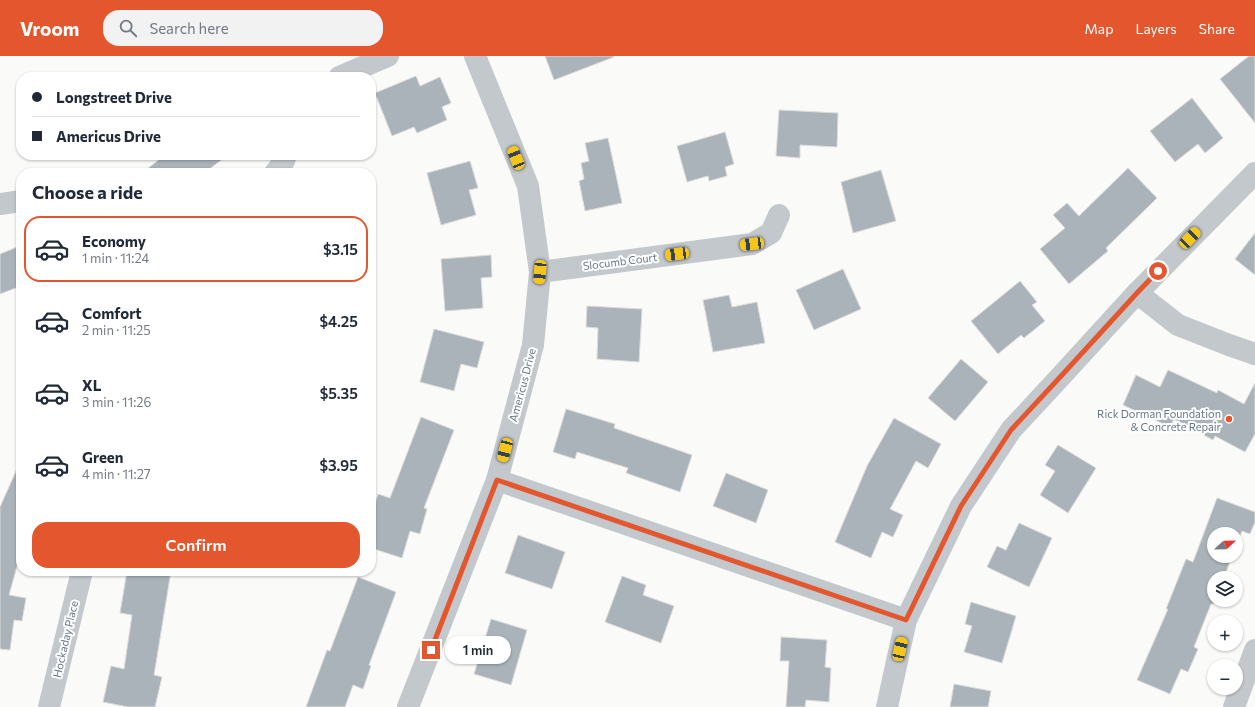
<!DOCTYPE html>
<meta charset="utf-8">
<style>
body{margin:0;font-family:Commissioner,sans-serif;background:#f2f2f3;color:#1f2937;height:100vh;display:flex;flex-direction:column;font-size:15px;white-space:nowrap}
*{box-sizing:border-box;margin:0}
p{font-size:13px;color:#747a83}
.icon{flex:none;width:22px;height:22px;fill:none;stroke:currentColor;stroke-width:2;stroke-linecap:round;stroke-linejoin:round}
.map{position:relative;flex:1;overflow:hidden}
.sheet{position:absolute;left:16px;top:112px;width:360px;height:408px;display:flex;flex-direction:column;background:#fff;border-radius:16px;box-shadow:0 1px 3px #0004}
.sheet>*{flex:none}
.top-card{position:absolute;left:16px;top:16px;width:360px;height:88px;border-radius:16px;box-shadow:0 1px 3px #0004;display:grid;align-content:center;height:88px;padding:0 16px;background:#fff}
.needle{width:26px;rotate:68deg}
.tools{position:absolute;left:1207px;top:471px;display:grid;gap:8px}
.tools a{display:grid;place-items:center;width:36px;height:36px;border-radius:50%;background:#fff;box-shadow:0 1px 3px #0004;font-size:20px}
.end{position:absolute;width:18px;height:18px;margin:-9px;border:5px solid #e4572e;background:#fff;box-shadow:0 0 0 2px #fff}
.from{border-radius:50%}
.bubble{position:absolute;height:28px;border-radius:14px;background:#fff;box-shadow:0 1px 3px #0004;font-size:13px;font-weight:600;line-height:28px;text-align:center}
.car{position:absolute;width:12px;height:24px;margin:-12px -6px;border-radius:5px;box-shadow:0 0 3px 1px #0007;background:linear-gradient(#f5c518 24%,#345 0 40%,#f5c518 0 76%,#345 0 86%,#f5c518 0)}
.top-card b{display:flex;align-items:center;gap:14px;height:38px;font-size:15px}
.top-card b+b{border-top:1px solid #e0e1e3}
.top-card i{width:10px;height:10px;background:#1f2937}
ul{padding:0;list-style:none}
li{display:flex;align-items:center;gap:12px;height:66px;margin:0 8px 6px;padding:0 8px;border:2px solid transparent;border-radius:16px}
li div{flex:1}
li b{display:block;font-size:15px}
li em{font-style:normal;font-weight:600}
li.selected{border-color:#e4572e}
li>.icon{width:36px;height:36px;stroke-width:1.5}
h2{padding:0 16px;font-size:18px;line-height:48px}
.action{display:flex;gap:8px;margin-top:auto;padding:8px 16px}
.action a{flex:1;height:46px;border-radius:16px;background:#e4572e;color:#fff;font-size:16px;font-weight:600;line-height:46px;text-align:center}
header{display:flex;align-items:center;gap:24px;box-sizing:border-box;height:56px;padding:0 20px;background:#e4572e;color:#fff}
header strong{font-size:19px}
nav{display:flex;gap:22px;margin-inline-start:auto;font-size:14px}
.search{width:280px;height:36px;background:#f2f2f3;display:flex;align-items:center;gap:10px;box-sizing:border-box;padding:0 14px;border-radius:16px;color:#747a83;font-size:15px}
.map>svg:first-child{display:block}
</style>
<header>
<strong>Vroom</strong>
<div class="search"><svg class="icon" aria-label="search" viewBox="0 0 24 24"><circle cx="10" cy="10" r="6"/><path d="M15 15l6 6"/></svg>Search here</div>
<nav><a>Map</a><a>Layers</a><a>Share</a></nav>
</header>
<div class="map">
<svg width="1255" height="651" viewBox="0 0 1255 651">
<rect width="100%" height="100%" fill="#fafaf8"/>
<g fill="#aab3b9" stroke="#dcdcda">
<polygon points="545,0 613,0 614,1 554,24"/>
<polygon points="1249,0 1255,0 1255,67 1220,23"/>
<polygon points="416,20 420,30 440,21 451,47 442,51 447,64 417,77 414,71 392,80 375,37"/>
<polygon points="1192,42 1223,82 1205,97 1198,88 1175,106 1150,75"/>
<polygon points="779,54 838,57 837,91 800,89 800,102 776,100"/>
<polygon points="725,76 734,108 725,111 727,120 709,125 708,120 687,126 677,90"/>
<polygon points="608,82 622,147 585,155 579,125 584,123 581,107 589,105 585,87"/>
<polygon points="165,99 228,99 204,117 142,117"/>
<polygon points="470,105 478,132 469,134 476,159 441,169 427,117"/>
<polygon points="1128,112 1157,142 1106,192 1108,195 1069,228 1040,193 1065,172 1053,159 1067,147 1079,160"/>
<polygon points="881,114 896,165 853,177 841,126"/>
<polygon points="1255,177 1255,219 1235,203"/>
<polygon points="17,191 21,203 21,230 0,238 0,198"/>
<polygon points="491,199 492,221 481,222 483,252 445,255 441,203"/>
<polygon points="843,213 861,253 814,274 796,234"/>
<polygon points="1020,225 1037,246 1032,249 1045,265 1024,282 1021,279 998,298 971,265"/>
<polygon points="729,239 732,251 757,246 765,287 713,296 703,244"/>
<polygon points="587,250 642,253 639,306 597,303 598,272 586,271"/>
<polygon points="434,273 484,286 477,312 461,308 454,335 420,326"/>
<polygon points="961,303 988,326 955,365 928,342"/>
<polygon points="1168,314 1217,337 1218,334 1244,348 1255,327 1255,378 1245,396 1215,380 1213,384 1174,363 1170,371 1123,349 1136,319 1160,331"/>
<polygon points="566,353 615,368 614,372 692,399 680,436 626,417 628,412 577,396 575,403 553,396"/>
<polygon points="421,361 454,374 424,452 427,453 420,478 410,475 402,502 371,492 371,461 378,438 390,442"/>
<polygon points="894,362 941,388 928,412 916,405 890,453 903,459 893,481 882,476 871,502 835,486 867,410"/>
<polygon points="1058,389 1096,412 1068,457 1040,439 1055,415 1045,409"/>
<polygon points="21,404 21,496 9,539 26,542 22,565 14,564 10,594 0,593 0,451"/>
<polygon points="726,417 768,434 756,467 713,450"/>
<polygon points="1217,442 1255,456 1255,466 1250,478 1242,475 1236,490 1236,478 1214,478 1214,500 1232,500 1225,519 1233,522 1214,522 1214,544 1215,544 1214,548 1211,548 1194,591 1198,593 1188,616 1181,613 1170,638 1137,624 1168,553 1166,553 1186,503 1193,506"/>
<polygon points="1019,467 1052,482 1029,531 987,511 997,490 1006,494"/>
<polygon points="518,479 565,496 552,533 505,517"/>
<polygon points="127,515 171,515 154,619 162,621 155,651 128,651 103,646 111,610 124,613 132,559 120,557"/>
<polygon points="622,520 646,529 643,539 674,550 661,587 605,566"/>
<polygon points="358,521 396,536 369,609 371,610 363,633 353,629 345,651 306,651 327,594 330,595"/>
<polygon points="971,546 1016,560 1002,607 964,596 972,570 965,568"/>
<polygon points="491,563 527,574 511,629 474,618"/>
<polygon points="781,581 827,584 825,611 831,612 829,646 806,644 805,651 786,651 789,605 780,605"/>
<polygon points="954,628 991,635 988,651 950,651"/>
</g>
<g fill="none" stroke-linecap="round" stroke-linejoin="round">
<g stroke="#c3c8cc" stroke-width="22">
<polyline points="339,21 388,0"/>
<polyline points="275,117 284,105 286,99"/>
<polyline points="0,148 21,145"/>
<polyline points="540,216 752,188 771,177 779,159"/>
<polyline points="1137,237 1178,269 1229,289 1255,298"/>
<polyline points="497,424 906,564"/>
<polyline points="49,651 82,515"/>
<polyline points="408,651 497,424 533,289 540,216 528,130 475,0"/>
<polyline points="887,651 906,564 961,450 1011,374 1062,319 1137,237 1255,117"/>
<polyline points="1234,651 1255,594"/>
</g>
</g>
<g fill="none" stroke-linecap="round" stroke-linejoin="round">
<polyline stroke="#e4572e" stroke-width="5" points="431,594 497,424 906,564 961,450 1011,374 1062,319 1137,237 1158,215"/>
</g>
<circle fill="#e4572e" stroke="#fff" stroke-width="1.5" cx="1229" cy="363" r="4"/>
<g text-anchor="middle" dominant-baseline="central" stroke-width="4" stroke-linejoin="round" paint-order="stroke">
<g font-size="11" fill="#657683" stroke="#fff">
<text transform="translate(620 205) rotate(-7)">Slocumb Court</text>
<text transform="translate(522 329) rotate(-75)">Americus Drive</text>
<text transform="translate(65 583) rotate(-77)">Hockaday Place</text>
</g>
<g font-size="11" fill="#657683" stroke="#fff" text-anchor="end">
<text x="1221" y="357">Rick Dorman Foundation<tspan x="1221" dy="13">&amp; Concrete Repair</tspan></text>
</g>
</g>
</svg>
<div class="tools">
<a><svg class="needle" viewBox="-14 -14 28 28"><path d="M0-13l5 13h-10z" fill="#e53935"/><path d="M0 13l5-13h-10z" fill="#747a83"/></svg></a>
<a><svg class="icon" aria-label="layers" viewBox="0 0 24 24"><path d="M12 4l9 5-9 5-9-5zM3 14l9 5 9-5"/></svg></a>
<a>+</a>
<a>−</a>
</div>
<i class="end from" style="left:1158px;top:215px"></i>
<i class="end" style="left:431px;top:594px"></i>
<div class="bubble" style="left:445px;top:580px;width:66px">1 min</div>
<i class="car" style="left:516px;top:102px;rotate:338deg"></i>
<i class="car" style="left:1190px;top:182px;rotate:44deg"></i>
<i class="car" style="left:752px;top:188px;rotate:263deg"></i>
<i class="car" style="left:677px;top:198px;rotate:263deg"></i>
<i class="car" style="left:540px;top:216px;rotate:185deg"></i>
<i class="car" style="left:505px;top:394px;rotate:195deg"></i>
<i class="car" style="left:900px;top:593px;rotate:13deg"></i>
<div class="top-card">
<b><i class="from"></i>Longstreet Drive</b>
<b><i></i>Americus Drive</b>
</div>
<section class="sheet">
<h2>Choose a ride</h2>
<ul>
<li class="selected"><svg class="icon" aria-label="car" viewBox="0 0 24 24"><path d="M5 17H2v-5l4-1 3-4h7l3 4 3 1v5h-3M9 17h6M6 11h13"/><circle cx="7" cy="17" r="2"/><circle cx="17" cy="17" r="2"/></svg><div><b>Economy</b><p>1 min · 11:24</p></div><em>$3.15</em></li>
<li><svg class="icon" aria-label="car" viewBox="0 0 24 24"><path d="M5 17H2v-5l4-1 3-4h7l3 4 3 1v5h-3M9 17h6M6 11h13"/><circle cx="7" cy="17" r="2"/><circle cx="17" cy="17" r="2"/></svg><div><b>Comfort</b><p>2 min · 11:25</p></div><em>$4.25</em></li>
<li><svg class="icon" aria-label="car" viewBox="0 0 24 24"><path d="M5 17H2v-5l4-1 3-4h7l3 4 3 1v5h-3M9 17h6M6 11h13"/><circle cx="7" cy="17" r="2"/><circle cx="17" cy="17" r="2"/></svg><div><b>XL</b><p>3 min · 11:26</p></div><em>$5.35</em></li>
<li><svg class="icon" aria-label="car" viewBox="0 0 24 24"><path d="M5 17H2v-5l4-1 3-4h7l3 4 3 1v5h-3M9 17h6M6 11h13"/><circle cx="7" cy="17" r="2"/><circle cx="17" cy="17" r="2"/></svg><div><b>Green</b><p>4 min · 11:27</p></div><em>$3.95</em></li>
</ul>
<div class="action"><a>Confirm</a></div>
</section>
</div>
